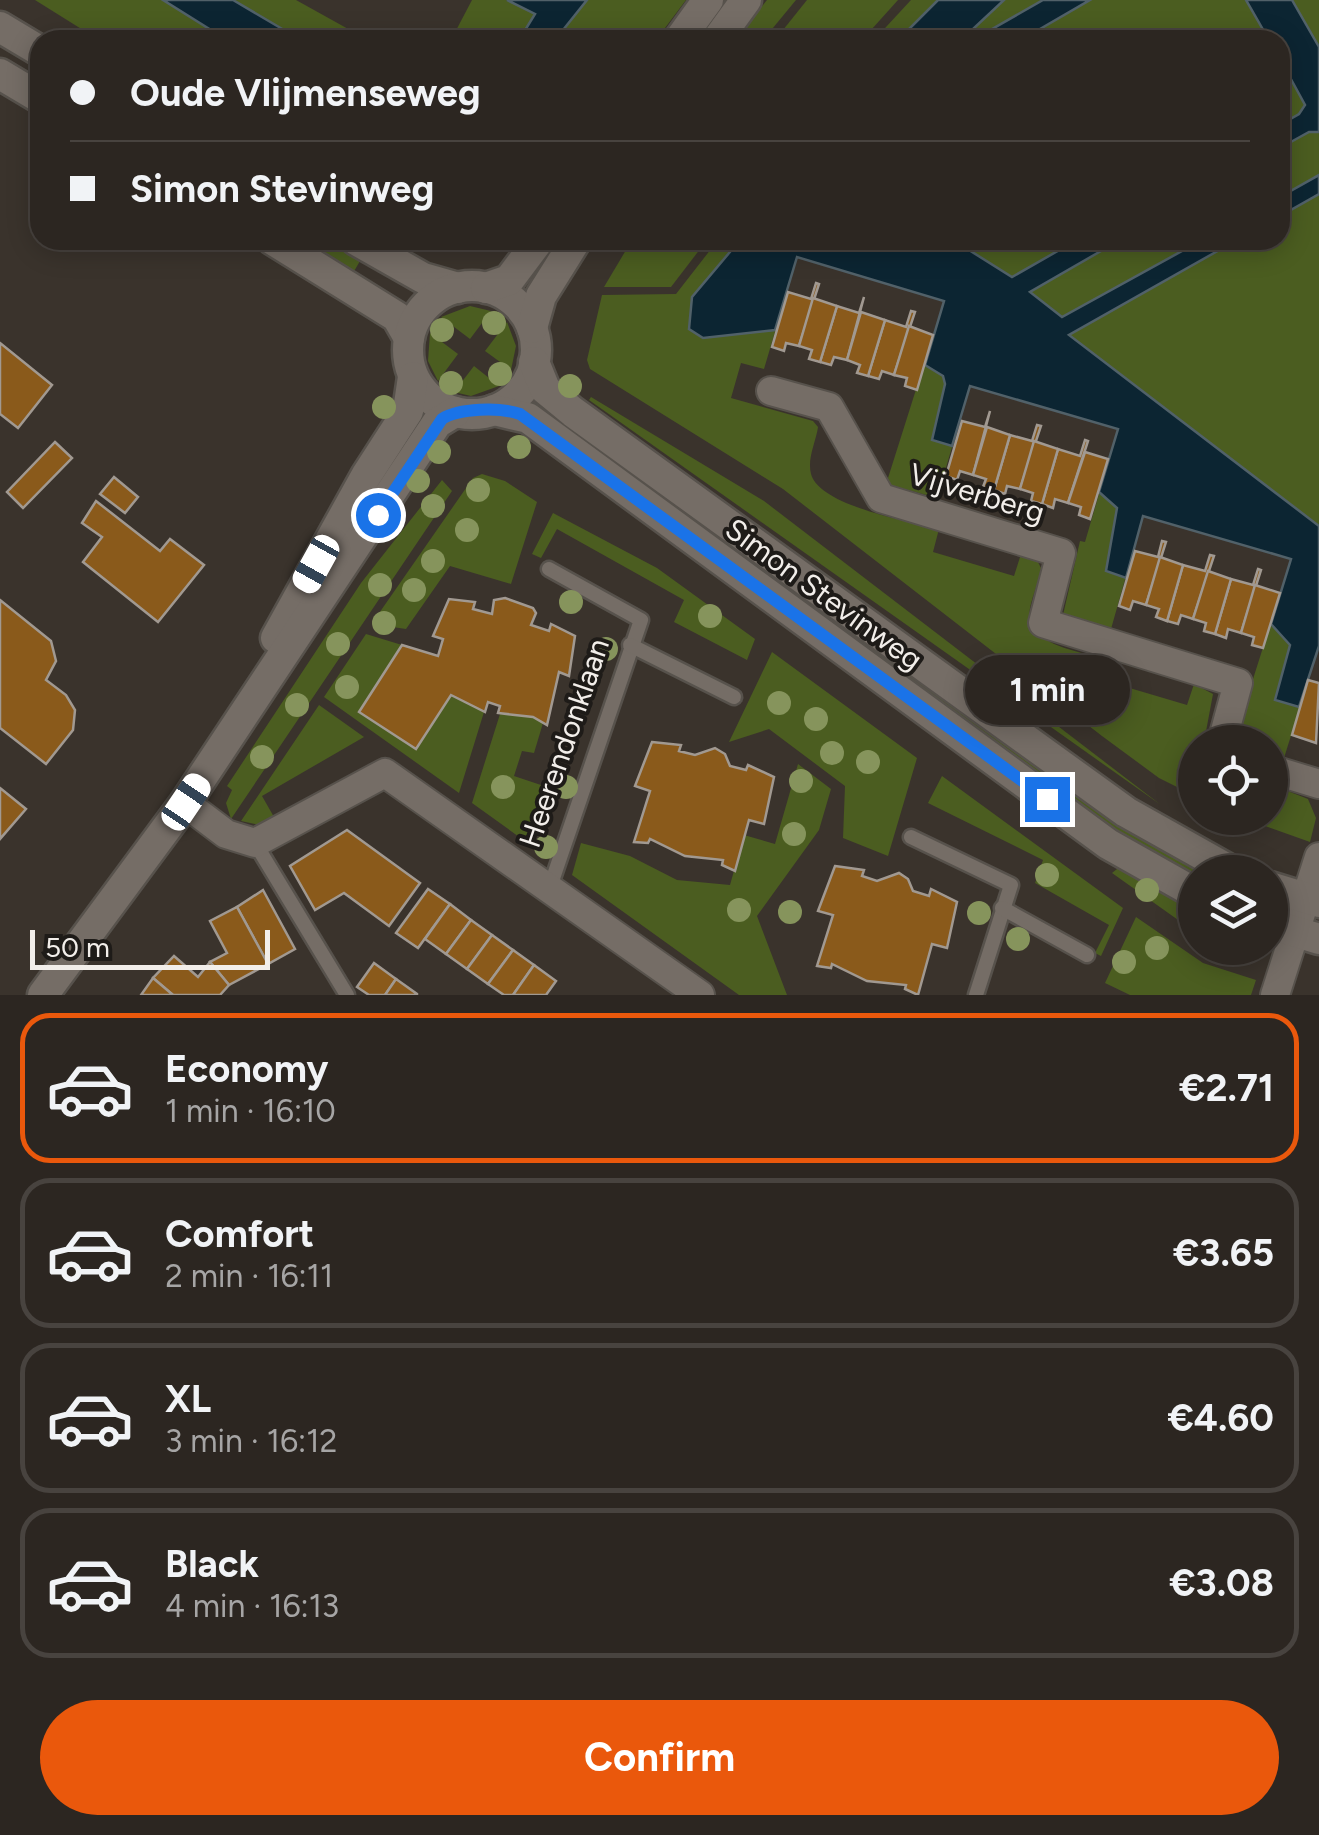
<!DOCTYPE html>
<meta charset="utf-8">
<style>
body{margin:0;font-family:Figtree,sans-serif;background:#342e2a;color:#f1f3f6;height:100vh;display:flex;flex-direction:column;font-size:38px;white-space:nowrap}
*{box-sizing:border-box;margin:0}
p{font-size:32px;color:#a6a5a5}
.icon{flex:none;width:55px;height:55px;fill:none;stroke:currentColor;stroke-width:2;stroke-linecap:round;stroke-linejoin:round}
.map{position:relative;height:995px;overflow:hidden}
.drawer{display:flex;flex-direction:column;background:#2c2621;flex:1}
.drawer>*{flex:none}
.hud{position:absolute;left:30px;top:30px;width:1260px;height:220px;border-radius:30px;box-shadow:0 5px 25px #0003,0 0 0 2px #48433f;display:grid;align-content:center;height:220px;padding:0 40px;background:#2c2621}
.fabs{position:absolute;left:1178px;top:725px;display:grid;gap:20px}
.fabs a{display:grid;place-items:center;width:110px;height:110px;border-radius:50%;background:#2c2621;box-shadow:0 5px 25px #0003,0 0 0 2px #48433f;font-size:50px}
.scale{position:absolute;left:30px;bottom:25px;width:240px;box-sizing:border-box;padding-left:10px;border:5px solid #f2eeea;border-top:0;font-size:28px;line-height:35px;white-space:nowrap;color:#f2eeea;-webkit-text-stroke:8px #1e1b18;paint-order:stroke}
.end{position:absolute;width:45px;height:45px;margin:-22px;border:12px solid #1a73e8;background:#fff;box-shadow:0 0 0 5px #fff}
.from{border-radius:50%}
.bubble{position:absolute;height:70px;border-radius:35px;background:#2c2621;box-shadow:0 5px 25px #0003,0 0 0 2px #48433f;font-size:32px;font-weight:700;line-height:70px;text-align:center}
.car{position:absolute;width:30px;height:60px;margin:-30px -15px;border-radius:12px;box-shadow:0 0 8px 2px #0007;background:linear-gradient(#fff 24%,#345 0 40%,#fff 0 76%,#345 0 86%,#fff 0)}
.hud b{display:flex;align-items:center;gap:35px;height:95px;font-size:38px}
.hud b+b{border-top:2px solid #48433f}
.hud i{width:25px;height:25px;background:#f1f3f6}
ul{padding:18px 0 0;list-style:none}
li{display:flex;align-items:center;gap:30px;height:150px;margin:0 20px 15px;padding:0 20px;border:5px solid #48433f;border-radius:30px}
li div{flex:1}
li b{display:block;font-size:38px}
li em{font-style:normal;font-weight:700}
li.active{border-color:#ea580c}
li>.icon{width:90px;height:90px;stroke-width:1.5}
.button{display:flex;gap:20px;margin-top:auto;padding:20px 40px}
.button a{flex:1;height:115px;border-radius:60px;background:#ea580c;color:#fff;font-size:40px;font-weight:700;line-height:115px;text-align:center}
.map>svg:first-child{display:block}
</style>
<div class="map">
<svg width="1319" height="995" viewBox="0 0 1319 995">
<rect width="100%" height="100%" fill="#3a332c"/>
<g fill="#4b5d20">
<polygon points="35,0 163,0 227,40 99,40"/>
<polygon points="233,0 296,0 368,40 301,40"/>
<polygon points="472,0 506,0 535,14 519,40 451,40"/>
<polygon points="587,0 686,0 656,40 555,40"/>
<polygon points="767,0 796,0 763,40 735,40"/>
<polygon points="807,0 898,0 862,40 775,40"/>
<polygon points="911,0 938,0 898,40 874,40"/>
<path d="M953,0H1319V646L1284,758L1270,754V742H1238L1235,736L1291,559L1143,516L1111,629L1063,615L1080,541L1085,542L1118,429L970,386L937,498L890,485L888,478L944,301L797,257L764,369L741,363L731,398L813,421L818,427C816,442 807,458 811,474C820,506 908,521 939,529L933,552L1014,576L1021,554L1036,558L1041,568C1039,582 1033,594 1030,608C1024,647 1084,652 1111,660L1106,681L1187,705L1194,684L1213,694L1204,742H1195V796L1159,778L1102,736L783,489L590,369L587,360L602,295L676,294L718,240H740L714,275L747,240H1280V40H913Z"/>
<polygon points="288,240 335,240 363,256 350,278"/>
<polygon points="632,240 707,240 671,287 604,287"/>
<polygon points="470,306 491,311 470,339 441,317"/>
<polygon points="507,322 516,346 511,370 485,351"/>
<polygon points="430,333 458,354 438,381 428,361"/>
<polygon points="474,366 499,386 471,396 454,392"/>
<polygon points="591,397 764,501 1161,805 589,400"/>
<polygon points="588,435 1208,872 1195,872 1195,881 1128,843 581,444"/>
<polygon points="482,474 505,481 537,502 511,584 450,566 406,629 379,625 375,619 473,478"/>
<polygon points="442,480 452,491 231,819 226,803 232,790 227,786 361,583"/>
<polygon points="553,513 657,568 755,639 747,660 674,622 684,600 557,529 541,558 532,554"/>
<polygon points="366,634 402,645 449,694 484,712 459,793 324,697"/>
<polygon points="772,652 917,758 888,856 843,838 845,786 769,729 729,742"/>
<polygon points="319,705 364,737 262,796 274,817 260,825 241,821"/>
<polygon points="500,714 533,717 543,723 534,753 522,751 514,776 547,787 529,844 472,803"/>
<polygon points="798,764 831,789 819,830 757,916 787,995 739,995 572,875 581,843 630,856 677,880 730,885 744,835 775,844"/>
<polygon points="942,776 1123,908 1101,956 1095,953 1109,925 1035,883 1043,860 928,803"/>
<polygon points="1270,784 1308,799 1316,818 1310,842 1243,818 1270,818"/>
<polygon points="1122,865 1195,905 1195,932 1112,873"/>
<polygon points="1136,917 1203,963 1256,980 1251,995 1130,995 1105,983"/>
</g>
<g fill="#0c2532" stroke="#516169" stroke-width="2.5">
<polygon points="163,0 233,0 301,40 227,40"/>
<polygon points="507,0 587,0 555,40 519,40 535,14"/>
<polygon points="938,0 1004,0 973,29 978,37 1043,0 1090,0 1021,40 898,40"/>
<polygon points="1246,0 1292,0 1319,47 1319,132 1309,132 1280,148 1280,125 1299,114 1305,105 1280,59 1280,40 1269,40"/>
<polygon points="1319,175 1319,194 1280,216 1280,197"/>
<polygon points="740,240 953,240 1012,277 1077,240 1120,240 1030,292 1062,317 1202,240 1237,240 1069,335 1319,526 1319,646 1299,707 1275,700 1290,645 1271,624 1291,559 1143,516 1126,578 1106,571 1117,508 1099,492 1118,429 970,386 952,446 932,440 945,384 943,376 925,365 944,301 797,257 775,330 703,338 689,329 692,297"/>
</g>
<g fill="#8a5a1b" stroke="#a19991" stroke-width="2.5">
<polygon points="816,283 819,284 799,346 786,343 784,351 772,347 788,292 811,299"/>
<polygon points="864,297 847,360 834,357 831,365 820,362 837,306 859,313"/>
<polygon points="813,298 837,306 820,362 809,359 812,350 799,346"/>
<polygon points="911,311 915,312 894,375 882,371 879,379 868,376 885,320 906,327"/>
<polygon points="861,312 885,320 868,376 857,373 860,365 847,360"/>
<polygon points="909,326 933,335 917,390 905,386 907,378 894,375"/>
<polygon points="0,343 52,385 18,428 0,414"/>
<polygon points="990,411 973,475 960,471 957,480 946,476 962,421 985,427"/>
<polygon points="1037,425 1041,426 1020,489 1007,486 1005,494 994,490 1010,435 1032,441"/>
<polygon points="987,427 1010,435 994,490 983,487 986,479 973,475"/>
<polygon points="1085,440 1088,441 1068,503 1055,499 1053,508 1042,504 1058,449 1080,456"/>
<polygon points="1034,441 1058,449 1042,504 1031,501 1033,493 1020,489"/>
<polygon points="55,442 72,458 23,508 7,492"/>
<polygon points="1085,452 1108,459 1090,519 1079,515 1081,507 1068,503"/>
<polygon points="114,477 138,497 125,513 100,494"/>
<polygon points="96,501 160,551 170,539 204,565 158,622 83,562 102,537 82,523"/>
<polygon points="1162,541 1166,542 1146,605 1133,601 1130,610 1119,606 1135,551 1158,557"/>
<polygon points="1210,555 1214,556 1193,619 1181,615 1178,624 1167,621 1183,565 1205,571"/>
<polygon points="1160,557 1183,565 1167,621 1156,617 1159,609 1146,605"/>
<polygon points="1258,569 1261,570 1241,633 1228,629 1226,638 1215,634 1231,579 1253,585"/>
<polygon points="1208,571 1231,579 1215,634 1204,631 1206,623 1193,619"/>
<polygon points="1255,585 1280,593 1263,648 1252,645 1254,637 1241,633"/>
<polygon points="505,598 533,608 536,613 531,625 549,631 551,624 575,636 569,676 559,672 547,725 533,717 498,713 500,706 488,702 485,712 451,695 416,749 359,712 402,645 438,656 443,639 433,636 449,599 475,602 473,609 492,614 494,600"/>
<polygon points="0,600 51,641 56,661 46,680 66,695 75,710 73,730 46,764 0,728"/>
<polygon points="1308,680 1319,683 1316,743 1292,735"/>
<polygon points="652,742 681,745 679,751 695,755 715,748 725,754 730,766 746,770 748,765 774,777 764,824 749,820 735,871 722,865 723,860 685,856 650,839 648,843 634,842 650,791 635,786"/>
<polygon points="0,788 26,809 0,839"/>
<polygon points="347,830 420,883 389,926 344,893 315,910 290,866"/>
<polygon points="835,866 864,870 862,876 877,881 899,873 908,879 913,891 929,896 931,889 957,902 947,948 932,944 918,995 905,989 906,985 867,981 832,964 831,968 817,966 833,915 818,911"/>
<polygon points="428,889 450,904 418,948 396,933"/>
<polygon points="263,890 295,949 268,964 237,907"/>
<polygon points="450,904 471,920 446,954 425,939"/>
<polygon points="237,907 268,964 229,985 210,962 227,953 210,921"/>
<polygon points="471,920 492,935 467,969 446,954"/>
<polygon points="492,935 513,950 488,984 467,969"/>
<polygon points="513,950 534,965 513,995 504,995 488,984"/>
<polygon points="174,956 198,977 210,962 229,985 220,995 173,995 153,978"/>
<polygon points="374,963 396,979 385,995 369,995 357,987"/>
<polygon points="534,965 556,981 546,995 513,995"/>
<polygon points="153,978 173,995 141,995"/>
<polygon points="396,979 417,994 417,995 385,995"/>
</g>
<g fill="none" stroke-linecap="round" stroke-linejoin="round">
<g stroke="#57524c" stroke-width="19">
<g id="service">
<polyline points="549,569 641,620 550,887"/>
<polyline points="630,645 734,697"/>
<polyline points="911,837 1011,885 976,995"/>
<polyline points="255,843 347,995"/>
<polyline points="1002,908 1087,955"/>
</g>
</g>
<g stroke="#57524c" stroke-width="32">
<g id="minor">
<polyline points="771,391 829,407 881,498 1061,553 1043,623 1238,683 1222,742"/>
<polyline points="1270,769 1319,784"/>
<polyline points="185,803 226,834 255,843 385,773 700,995"/>
<polyline points="1275,995 1319,857"/>
</g>
</g>
<g stroke="#57524c" stroke-width="35">
<g id="tertiary">
<polyline points="0,27 40,51"/>
<polyline points="679,40 708,0"/>
<polyline points="717,40 746,0"/>
<polyline points="0,74 40,98"/>
<polyline points="273,240 397,317 409,338"/>
<polyline points="356,240 423,278 458,288"/>
<circle cx="472" cy="350" r="64"/>
<polyline points="486,288 509,280 539,240"/>
<polyline points="532,328 541,296 576,240"/>
<polyline points="534,362 545,389 573,412 1126,812 1233,872"/>
<polyline points="494,410 528,418 1108,844 1195,893"/>
<polyline points="276,638 366,476 408,411 413,377"/>
<polyline points="1270,887 1319,902"/>
<polyline points="1270,924 1319,939"/>
<polyline points="43,995 185,803 437,423 455,412"/>
</g>
</g>
<use href="#service" stroke="#756d66" stroke-width="14"/>
<use href="#minor" stroke="#756d66" stroke-width="28"/>
<use href="#tertiary" stroke="#756d66" stroke-width="30"/>
</g>
<g fill="#86945c">
<circle cx="494" cy="323" r="12"/>
<circle cx="442" cy="330" r="12"/>
<circle cx="500" cy="374" r="12"/>
<circle cx="451" cy="383" r="12"/>
<circle cx="570" cy="386" r="12"/>
<circle cx="384" cy="407" r="12"/>
<circle cx="519" cy="447" r="12"/>
<circle cx="439" cy="452" r="12"/>
<circle cx="418" cy="481" r="12"/>
<circle cx="478" cy="490" r="12"/>
<circle cx="433" cy="506" r="12"/>
<circle cx="467" cy="530" r="12"/>
<circle cx="433" cy="561" r="12"/>
<circle cx="380" cy="585" r="12"/>
<circle cx="414" cy="590" r="12"/>
<circle cx="571" cy="602" r="12"/>
<circle cx="710" cy="616" r="12"/>
<circle cx="384" cy="623" r="12"/>
<circle cx="338" cy="644" r="12"/>
<circle cx="606" cy="649" r="12"/>
<circle cx="347" cy="687" r="12"/>
<circle cx="779" cy="703" r="12"/>
<circle cx="297" cy="705" r="12"/>
<circle cx="816" cy="719" r="12"/>
<circle cx="832" cy="753" r="12"/>
<circle cx="262" cy="757" r="12"/>
<circle cx="868" cy="762" r="12"/>
<circle cx="801" cy="781" r="12"/>
<circle cx="503" cy="787" r="12"/>
<circle cx="566" cy="787" r="12"/>
<circle cx="794" cy="834" r="12"/>
<circle cx="546" cy="847" r="12"/>
<circle cx="1047" cy="875" r="12"/>
<circle cx="1147" cy="890" r="12"/>
<circle cx="739" cy="910" r="12"/>
<circle cx="790" cy="912" r="12"/>
<circle cx="979" cy="913" r="12"/>
<circle cx="1018" cy="939" r="12"/>
<circle cx="1157" cy="948" r="12"/>
<circle cx="1124" cy="962" r="12"/>
</g>
<g fill="none" stroke-linecap="round" stroke-linejoin="round">
<path stroke="#1a73e8" stroke-width="12" d="M378,515L442,419C459,408 500,407 520,414L1047,799"/>
</g>
<g text-anchor="middle" dominant-baseline="central" stroke-width="8" stroke-linejoin="round" paint-order="stroke">
<g font-size="30" fill="#f2eeea" stroke="#1e1b18">
<text transform="translate(977 493) rotate(17)">Vijverberg</text>
<text transform="translate(824 594) rotate(36)">Simon Stevinweg</text>
<text transform="translate(564 743) rotate(-71)">Heerendonklaan</text>
</g>
</g>
</svg>
<div class="fabs">
<a><svg class="icon" aria-label="locate" viewBox="0 0 24 24"><circle cx="12" cy="12" r="6"/><path d="M12 2v4M12 18v4M2 12h4M18 12h4"/></svg></a>
<a><svg class="icon" aria-label="layers" viewBox="0 0 24 24"><path d="M12 4l9 5-9 5-9-5zM3 14l9 5 9-5"/></svg></a>
</div>
<div class="scale">50 m</div>
<i class="end from" style="left:378px;top:515px"></i>
<i class="end" style="left:1047px;top:799px"></i>
<div class="bubble" style="left:965px;top:655px;width:165px">1 min</div>
<i class="car" style="left:316px;top:564px;rotate:209deg"></i>
<i class="car" style="left:186px;top:802px;rotate:34deg"></i>
<div class="hud">
<b><i class="from"></i>Oude Vlijmenseweg</b>
<b><i></i>Simon Stevinweg</b>
</div>
</div>
<section class="drawer">
<ul>
<li class="active"><svg class="icon" aria-label="car" viewBox="0 0 24 24"><path d="M5 17H2v-5l4-1 3-4h7l3 4 3 1v5h-3M9 17h6M6 11h13"/><circle cx="7" cy="17" r="2"/><circle cx="17" cy="17" r="2"/></svg><div><b>Economy</b><p>1 min · 16:10</p></div><em>€2.71</em></li>
<li><svg class="icon" aria-label="car" viewBox="0 0 24 24"><path d="M5 17H2v-5l4-1 3-4h7l3 4 3 1v5h-3M9 17h6M6 11h13"/><circle cx="7" cy="17" r="2"/><circle cx="17" cy="17" r="2"/></svg><div><b>Comfort</b><p>2 min · 16:11</p></div><em>€3.65</em></li>
<li><svg class="icon" aria-label="car" viewBox="0 0 24 24"><path d="M5 17H2v-5l4-1 3-4h7l3 4 3 1v5h-3M9 17h6M6 11h13"/><circle cx="7" cy="17" r="2"/><circle cx="17" cy="17" r="2"/></svg><div><b>XL</b><p>3 min · 16:12</p></div><em>€4.60</em></li>
<li><svg class="icon" aria-label="car" viewBox="0 0 24 24"><path d="M5 17H2v-5l4-1 3-4h7l3 4 3 1v5h-3M9 17h6M6 11h13"/><circle cx="7" cy="17" r="2"/><circle cx="17" cy="17" r="2"/></svg><div><b>Black</b><p>4 min · 16:13</p></div><em>€3.08</em></li>
</ul>
<div class="button"><a>Confirm</a></div>
</section>
